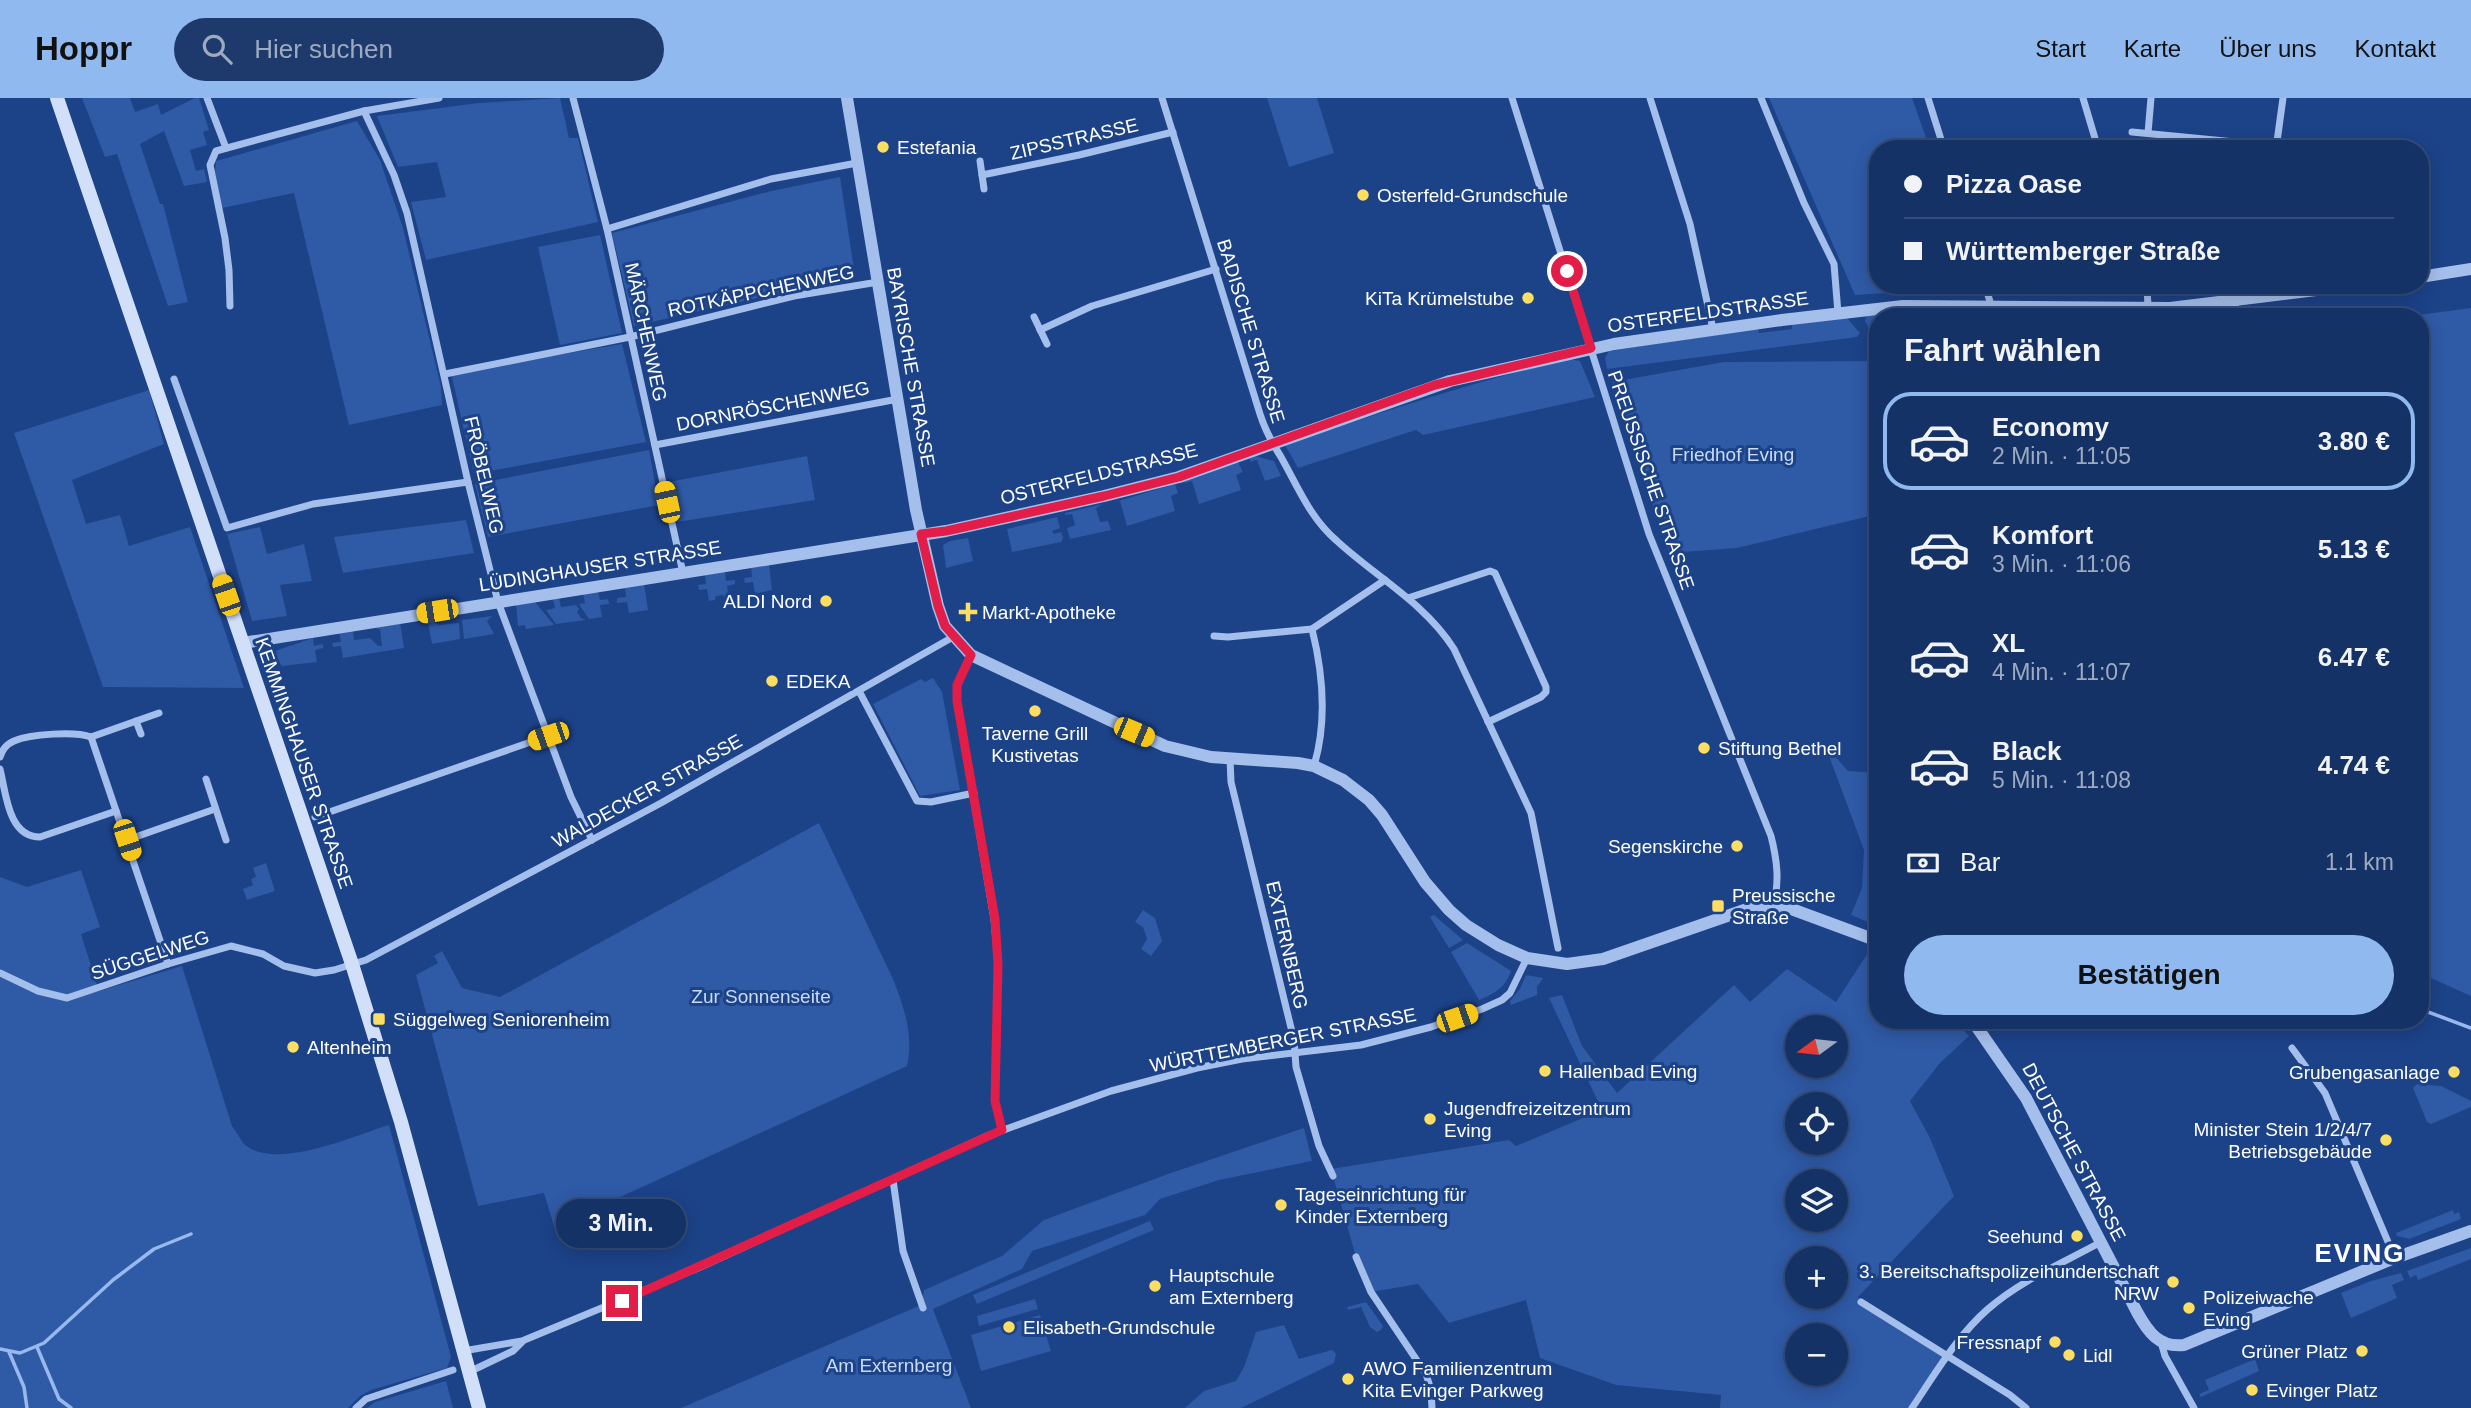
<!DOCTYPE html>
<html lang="de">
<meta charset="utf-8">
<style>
body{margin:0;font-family:Helvetica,sans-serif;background:#1e3a6c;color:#f1f3f6;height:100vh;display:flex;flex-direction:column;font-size:26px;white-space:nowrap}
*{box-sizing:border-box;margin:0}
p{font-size:23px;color:#9daabf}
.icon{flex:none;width:38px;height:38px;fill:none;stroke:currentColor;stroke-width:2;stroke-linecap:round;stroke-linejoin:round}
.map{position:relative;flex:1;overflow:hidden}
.side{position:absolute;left:1869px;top:210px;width:560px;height:721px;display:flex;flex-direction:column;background:#153266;border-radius:28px;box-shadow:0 4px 18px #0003,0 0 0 2px #344d7a}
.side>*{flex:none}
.hud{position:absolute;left:1869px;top:42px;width:560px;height:154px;border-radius:28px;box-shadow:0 4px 18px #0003,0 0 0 2px #344d7a;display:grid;align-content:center;height:154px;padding:0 35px;background:#153266}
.needle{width:46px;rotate:255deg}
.tools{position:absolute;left:1785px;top:917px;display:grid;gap:14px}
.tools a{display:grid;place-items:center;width:63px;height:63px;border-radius:50%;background:#153266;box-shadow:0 4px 18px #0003,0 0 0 2px #344d7a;font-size:35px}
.end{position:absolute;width:32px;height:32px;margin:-16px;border:9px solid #e11d48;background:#fff;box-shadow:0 0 0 4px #fff}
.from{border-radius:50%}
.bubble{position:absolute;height:49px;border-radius:24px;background:#153266;box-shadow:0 4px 18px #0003,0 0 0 2px #344d7a;font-size:23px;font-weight:600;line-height:49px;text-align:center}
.car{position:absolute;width:21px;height:42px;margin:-21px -10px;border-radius:9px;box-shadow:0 0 5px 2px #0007;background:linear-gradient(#f5c518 24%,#345 0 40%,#f5c518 0 76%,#345 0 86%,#f5c518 0)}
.hud b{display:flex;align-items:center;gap:24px;height:66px;font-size:26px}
.hud b+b{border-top:2px solid #344d7a}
.hud i{width:18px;height:18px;background:#f1f3f6}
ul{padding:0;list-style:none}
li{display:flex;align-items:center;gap:21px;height:98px;margin:0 14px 10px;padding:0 21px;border:4px solid transparent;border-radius:28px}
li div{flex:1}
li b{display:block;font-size:26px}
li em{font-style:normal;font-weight:600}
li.current{border-color:#90b9f0}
li>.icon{width:63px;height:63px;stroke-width:1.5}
h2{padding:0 35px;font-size:32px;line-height:84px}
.pay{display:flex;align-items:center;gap:18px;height:77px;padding:0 35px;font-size:26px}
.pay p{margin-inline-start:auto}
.primary-button{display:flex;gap:14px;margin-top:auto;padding:14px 35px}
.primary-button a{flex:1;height:80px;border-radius:42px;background:#90b9f0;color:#111;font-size:28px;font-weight:600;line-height:80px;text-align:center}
header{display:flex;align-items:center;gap:42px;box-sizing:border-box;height:98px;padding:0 35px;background:#90b9f0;color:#111}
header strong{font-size:33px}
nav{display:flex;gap:38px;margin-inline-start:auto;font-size:24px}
.search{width:490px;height:63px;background:#1e3a6c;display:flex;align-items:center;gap:18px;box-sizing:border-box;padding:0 24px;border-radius:38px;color:#9daabf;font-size:26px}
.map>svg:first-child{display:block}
</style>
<header>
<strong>Hoppr</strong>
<div class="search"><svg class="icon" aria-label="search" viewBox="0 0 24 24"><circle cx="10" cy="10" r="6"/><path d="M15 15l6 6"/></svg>Hier suchen</div>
<nav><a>Start</a><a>Karte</a><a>Über uns</a><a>Kontakt</a></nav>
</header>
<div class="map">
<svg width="2471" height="1310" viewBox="0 0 2471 1310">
<rect width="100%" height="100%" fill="#1c4288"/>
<g fill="#2f5aa6" fill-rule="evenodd">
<polygon points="82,0 130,0 135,14 158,6 161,17 195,0 199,0 209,32 203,34 207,47 190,52 196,73 204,71 207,84 184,88 164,33 140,46 160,106 163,106 188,204 168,208 117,56 105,59"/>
<polygon points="560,0 569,40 578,40 598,124 426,162 411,104 446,99 437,64 398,69 377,18 479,5"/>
<polygon points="1267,0 1317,0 1334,55 1289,69"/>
<polygon points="1769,0 1912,0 1930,51 1878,51 1878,187 1972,187 1971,190 1855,197"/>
<polygon points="357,23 380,62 403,130 441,289 442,307 349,327 294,95 222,110 215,74 216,63"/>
<polygon points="840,79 855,178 634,228 612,135 771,93"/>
<polygon points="600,137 622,235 560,247 538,149"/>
<polygon points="2471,210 2471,898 2420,875 2420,219 2403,219"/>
<polygon points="1983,213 1987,219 1878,219 1878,237 1873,238 1865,223 1867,217"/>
<polygon points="1847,220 1860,235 1857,239 1607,271 1605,260 1609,253 1758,230 1759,235 1792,231 1792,226"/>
<polygon points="622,246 646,344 474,376 451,275"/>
<path d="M1569,261L1580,263L1595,299L1423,337L1416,332L1298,370L1285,347C1379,315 1472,284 1569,261Z"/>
<polygon points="1874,263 1878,275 1878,416 1737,450 1669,455 1612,284 1724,264"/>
<polygon points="149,292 164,346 72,382 86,426 120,417 129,448 190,429 244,590 103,589 14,335"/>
<polygon points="649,352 659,407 488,439 475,386"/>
<polygon points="807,358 815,402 677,424 669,384"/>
<polygon points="1255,358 1274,363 1281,378 1265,383 1257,362 1250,364 1250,360"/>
<polygon points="1238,364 1243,374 1236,377 1241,392 1199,406 1192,383 1185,385 1184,382"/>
<polygon points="1175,386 1178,395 1171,398 1175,413 1127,428 1120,403 1112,405"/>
<polygon points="1103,406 1096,410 1100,424 1108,423 1111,432 1070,441 1067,430 1075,427 1072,416 1065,417 1065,415"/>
<polygon points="1057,419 1060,430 1052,433 1054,436 1061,434 1063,440 1061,444 1012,454 1007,431"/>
<polygon points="466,422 474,455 343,475 334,439"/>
<polygon points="260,429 267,456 304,446 312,483 280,487 287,518 252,523 227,436"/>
<polygon points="968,440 973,463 946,470 943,447 950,443"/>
<polygon points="769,467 772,492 755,496 753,484 745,485 744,480 752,479 751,470"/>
<polygon points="725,474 726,483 735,482 735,486 727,488 729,500 725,500 723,497 716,498 715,502 709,503 707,491 699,492 698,487 706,486 705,477"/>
<polygon points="644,486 648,512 629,515 627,504 617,505 617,500 626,499 625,490"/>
<polygon points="598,494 600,502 608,501 609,506 600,507 602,519 589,521 579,506 585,505 583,496"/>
<polygon points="559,500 561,509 576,507 579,511 577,514 581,520 586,522 556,526 546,512 555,510 553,501"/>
<polygon points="535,504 554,527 526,531 525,527 518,528 516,506"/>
<polygon points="492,518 487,523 494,536 464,541 462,522"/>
<polygon points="427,520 439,527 459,525 460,541 432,546"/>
<polygon points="400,524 404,550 343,560 341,548 333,549 332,545 341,544 339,533 353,532 354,542 370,540 378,548 382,548 380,531 377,531 377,528"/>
<polygon points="313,540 314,548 323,546 323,550 315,552 317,564 282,568 273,556 278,552"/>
<polygon points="933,580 942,594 960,692 920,698 873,606 921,581 925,584"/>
<polygon points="1825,647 1848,673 1878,675 1878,828 1851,817 1862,790 1864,752"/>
<path d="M819,725L893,881C904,909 914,938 907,968L559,1127L554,1128L544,1095L478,1108L416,877L438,865L434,858L442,853L462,890L500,899Z"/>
<polygon points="266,765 275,793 247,802 243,791 253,787 251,781 256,779 253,770"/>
<path d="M81,772L100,829L81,836L99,893L182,868L232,1028C236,1033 240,1041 244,1046C275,1074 355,1037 389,1027L451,1259L447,1270L371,1292L360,1298L348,1310H0V779L27,789Z"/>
<polygon points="1143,812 1155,820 1162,843 1151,858 1141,851 1147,841 1143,829 1135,824"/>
<polygon points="1434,817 1463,842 1449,850 1430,819"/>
<path d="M1467,845L1511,873C1506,889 1494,896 1479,902L1451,854Z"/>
<path d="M1871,850L1878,855V922H1954L1969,938L1940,965L1910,1003L1930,1040L1954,1098L1858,1199L1861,1204L1947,1258L1912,1310H1720L1721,1297L1616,1287L1540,1260L1526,1202L1449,1225L1418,1186L1371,1194L1356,1159L1331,1071L1509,1042L1516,1048L1602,1012L1549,900L1562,897L1582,948L1617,995L1734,887L1750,904L1787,871L1836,904ZM1797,929H1836V968H1797ZM1797,1006H1836V1045H1797ZM1797,1083H1836V1122H1797ZM1797,1160H1836V1199H1797ZM1797,1237H1836V1276H1797Z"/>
<polygon points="1526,877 1543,880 1537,889 1537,897 1511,907 1510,903 1520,891"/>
<polygon points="2417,986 2441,988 2471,1003 2471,1009 2431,1026 2427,1024 2413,990"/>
<polygon points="1304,1030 1312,1063 1219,1082 1160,1101 1145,1117 1032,1153 1022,1171 933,1211 971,1310 681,1310 921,1207 924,1192 1002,1158 1044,1122 1168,1076"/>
<polygon points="2453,1112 2454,1116 2459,1114 2461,1121 2409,1141 2397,1138 2396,1135"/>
<polygon points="1150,1123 1154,1132 977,1206 973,1197"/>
<polygon points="2471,1150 2471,1161 2418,1182 2416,1177 2410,1180 2407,1173"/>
<polygon points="2401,1175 2404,1182 2392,1187 2397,1200 2351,1220 2341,1195 2371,1183"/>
<polygon points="1035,1201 1038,1211 979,1228 977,1218"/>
<polygon points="1366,1204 1383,1228 1381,1232 1377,1234 1370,1229 1361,1209 1348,1212 1347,1209"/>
<polygon points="1040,1217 1051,1253 981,1273 971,1237"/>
<polygon points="1284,1227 1299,1261 1332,1252 1336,1256 1334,1265 1241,1310 1185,1310 1204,1293 1236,1283 1244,1269 1256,1234"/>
<polygon points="2255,1261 2259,1273 2201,1299 2199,1296 2209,1292 2205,1282"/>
<polygon points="446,1283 453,1310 367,1310 375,1304"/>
</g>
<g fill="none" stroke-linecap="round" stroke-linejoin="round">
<g stroke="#98b8ee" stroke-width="3.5">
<polyline points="2420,911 2471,930"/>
<polyline points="37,1249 59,1301 71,1310"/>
<polyline points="0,1251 20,1255 44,1245 113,1182 154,1151 191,1136"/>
<polyline points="9,1254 24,1289 27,1310"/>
</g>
<g stroke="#a5bfec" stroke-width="7">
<polyline points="207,0 226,50"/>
<polyline points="573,0 607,131 683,475"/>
<path d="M1162,0L1260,316C1265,332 1272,345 1281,359C1298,389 1310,420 1337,443C1376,479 1425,505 1454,551L1531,715L1558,850"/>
<path d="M1512,0L1649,436L1771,738C1777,762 1780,784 1773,808"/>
<polyline points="1650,0 1690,126 1713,231"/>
<polyline points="1761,0 1804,105 1834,166 1838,215"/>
<polyline points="1928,0 1944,51"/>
<polyline points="2083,0 2097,47 2085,51"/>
<polyline points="364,13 394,77 407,115 468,384 498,504 571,699 592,742"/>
<polyline points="2132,34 2276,48"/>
<polyline points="2148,35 2151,0"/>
<polyline points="2276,51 2283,0"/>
<polyline points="980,63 984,91"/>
<polyline points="982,77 1079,57 1173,34"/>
<polyline points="607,131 771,81 857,65"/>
<polyline points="1985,187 1991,207"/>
<polyline points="2147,187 2148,210"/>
<polyline points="230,208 229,172 225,140 210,67 216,53 364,13 439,0"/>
<polyline points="1034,219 1047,246"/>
<polyline points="2232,219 2241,187"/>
<polyline points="1040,232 1092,208 1216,171"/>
<polyline points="445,276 630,239 794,198 878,184"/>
<polyline points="174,281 227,430 313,406 468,384"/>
<polyline points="655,347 898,301"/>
<polyline points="1408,500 1490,473 1495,475 1546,589 1546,594 1541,599 1488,624"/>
<path d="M1312,531C1323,575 1327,624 1314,668"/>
<polyline points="1214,538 1228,539 1312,531 1385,482"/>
<polyline points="971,557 957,588 957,603 994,821 998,866 995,1003 1002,1032"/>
<polyline points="859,593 917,703 931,704 974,695"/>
<polyline points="136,623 141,636"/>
<polyline points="91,639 168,866"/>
<polyline points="91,639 159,615"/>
<path d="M0,659C2,652 7,646 14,643C30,636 75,633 91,639"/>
<polyline points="1230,661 1231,684 1294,942 1296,969 1319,1048 1333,1078"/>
<path d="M0,671C6,695 8,739 40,739L116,713"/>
<polyline points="206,681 226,742"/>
<polyline points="315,719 548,638"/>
<polyline points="127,742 215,711"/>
<polyline points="0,875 38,893 67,900 168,866 231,848 263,856 284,868 315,875 334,872 366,862 661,705 953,539"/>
<polyline points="2292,950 2325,995 2391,1151 2392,1161"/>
<polyline points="893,1082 903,1153 923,1210"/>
<polyline points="1356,1159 1371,1194 1426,1276 1431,1292 1432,1310"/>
<polyline points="1861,1204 2010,1297 2026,1310"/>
<polyline points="2161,1244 2165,1258 2194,1310"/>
<polyline points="463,1253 522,1243 698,1170 987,1038 1111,993 1197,970 1242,961 1361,947 1431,929 1482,911 1502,902 1510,895 1527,860"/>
<polyline points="469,1274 513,1253 522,1244"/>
<polyline points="356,1310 366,1301 453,1272"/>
<path d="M1912,1310C1935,1276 1957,1238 1988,1211C2021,1182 2063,1165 2101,1144"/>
</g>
<g stroke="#a5bfec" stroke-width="12">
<polyline points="847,0 916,412 938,508 945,528 971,557 1165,648 1211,659 1298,665 1314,668 1343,682 1369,702 1382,717 1425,784 1449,812 1466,827 1498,847 1527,860 1567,866 1603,861 1753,809 1786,809 1878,843"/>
<polyline points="2420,179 2471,171"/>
<polyline points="243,545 946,433 1104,398 1179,379 1450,283 1614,246 1782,222 1903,208 2170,210 2357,187"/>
<path d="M1972,922L2026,1000L2137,1214C2148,1234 2159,1250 2184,1247L2392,1161L2471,1133"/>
</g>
<polyline stroke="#d1dff9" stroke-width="14" points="57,0 352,866 401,1024 479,1310"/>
</g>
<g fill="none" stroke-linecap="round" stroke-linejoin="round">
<polyline stroke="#e11d48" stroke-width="9" points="622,1203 1002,1032 995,1003 998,866 995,821 957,603 957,587 971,557 945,528 938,508 921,436 946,433 1104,398 1179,379 1435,287 1591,250 1567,173"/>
</g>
<g fill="#fddd62" stroke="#1c4288" stroke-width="2.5">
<circle cx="883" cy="49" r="7"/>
<circle cx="1363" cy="97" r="7"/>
<circle cx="1528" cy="200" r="7"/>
<circle cx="826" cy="503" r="7"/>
<path d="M964.5 503.5h7v7h7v7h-7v7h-7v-7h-7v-7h7z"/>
<circle cx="772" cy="583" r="7"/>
<circle cx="1035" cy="613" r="7"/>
<circle cx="1704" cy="650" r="7"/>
<circle cx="1737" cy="748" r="7"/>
<rect x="1711" y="801" width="14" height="14" rx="3.5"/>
<rect x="372" y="914" width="14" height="14" rx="3.5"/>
<circle cx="293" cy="949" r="7"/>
<circle cx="1545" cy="973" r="7"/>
<circle cx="2454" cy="974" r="7"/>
<circle cx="1430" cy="1021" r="7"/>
<circle cx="2386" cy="1042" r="7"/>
<circle cx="1281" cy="1107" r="7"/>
<circle cx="2077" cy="1138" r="7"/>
<circle cx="2173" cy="1184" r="7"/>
<circle cx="1155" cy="1188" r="7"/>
<circle cx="2189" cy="1210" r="7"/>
<circle cx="1009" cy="1229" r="7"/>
<circle cx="2055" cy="1244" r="7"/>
<circle cx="2362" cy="1253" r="7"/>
<circle cx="2069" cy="1257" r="7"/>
<circle cx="1348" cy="1281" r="7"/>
<circle cx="2252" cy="1292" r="7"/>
</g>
<g text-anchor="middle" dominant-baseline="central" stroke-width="6" stroke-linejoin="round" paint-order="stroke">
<g font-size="19" fill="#fff" stroke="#1c4288">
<text transform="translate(1074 41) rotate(-13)">ZIPSSTRASSE</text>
<text transform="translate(761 193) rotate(-12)">ROTKÄPPCHENWEG</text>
<text transform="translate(1708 214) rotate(-8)">OSTERFELDSTRASSE</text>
<text transform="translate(1251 233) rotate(73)">BADISCHE STRASSE</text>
<text transform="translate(646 234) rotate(78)">MÄRCHENWEG</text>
<text transform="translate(911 269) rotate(80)">BAYRISCHE STRASSE</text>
<text transform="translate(773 308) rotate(-11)">DORNRÖSCHENWEG</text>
<text transform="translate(1099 376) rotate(-14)">OSTERFELDSTRASSE</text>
<text transform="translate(484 377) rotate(77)">FRÖBELWEG</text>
<text transform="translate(1651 382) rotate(71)">PREUSSISCHE STRASSE</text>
<text transform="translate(600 468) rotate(-9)">LÜDINGHAUSER STRASSE</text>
<text transform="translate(304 665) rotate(71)">KEMMINGHAUSER STRASSE</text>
<text transform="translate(647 693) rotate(-29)">WALDECKER STRASSE</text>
<text transform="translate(1287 847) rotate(77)">EXTERNBERG</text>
<text transform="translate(150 857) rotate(-18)">SÜGGELWEG</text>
<text transform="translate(1283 942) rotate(-11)">WÜRTTEMBERGER STRASSE</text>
<text transform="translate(2074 1054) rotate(62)">DEUTSCHE STRASSE</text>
</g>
<g font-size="19" fill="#fff" stroke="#1c4288" text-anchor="start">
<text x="897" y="49">Estefania</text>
<text x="1377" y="97">Osterfeld-Grundschule</text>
<text x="1514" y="200" text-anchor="end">KiTa Krümelstube</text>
<text x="812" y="503" text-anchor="end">ALDI Nord</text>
<text x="982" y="514">Markt-Apotheke</text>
<text x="786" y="583">EDEKA</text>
<text x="1035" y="635" text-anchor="middle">Taverne Grill<tspan x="1035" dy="22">Kustivetas</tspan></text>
<text x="1718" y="650">Stiftung Bethel</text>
<text x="1723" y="748" text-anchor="end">Segenskirche</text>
<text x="1732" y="797">Preussische<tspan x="1732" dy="22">Straße</tspan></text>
<text x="393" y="921">Süggelweg Seniorenheim</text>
<text x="307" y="949">Altenheim</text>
<text x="1559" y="973">Hallenbad Eving</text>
<text x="2440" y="974" text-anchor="end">Grubengasanlage</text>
<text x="1444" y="1010">Jugendfreizeitzentrum<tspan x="1444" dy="22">Eving</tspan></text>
<text x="2372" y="1031" text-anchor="end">Minister Stein 1/2/4/7<tspan x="2372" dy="22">Betriebsgebäude</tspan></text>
<text x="1295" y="1096">Tageseinrichtung für<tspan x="1295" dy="22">Kinder Externberg</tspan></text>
<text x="2063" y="1138" text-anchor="end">Seehund</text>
<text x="2159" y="1173" text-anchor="end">3. Bereitschaftspolizeihundertschaft<tspan x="2159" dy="22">NRW</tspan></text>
<text x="1169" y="1177">Hauptschule<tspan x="1169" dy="22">am Externberg</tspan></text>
<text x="2203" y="1199">Polizeiwache<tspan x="2203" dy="22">Eving</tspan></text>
<text x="1023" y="1229">Elisabeth-Grundschule</text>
<text x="2041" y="1244" text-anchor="end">Fressnapf</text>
<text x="2348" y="1253" text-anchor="end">Grüner Platz</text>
<text x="2083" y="1257">Lidl</text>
<text x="1362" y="1270">AWO Familienzentrum<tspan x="1362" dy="22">Kita Evinger Parkweg</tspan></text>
<text x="2266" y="1292">Evinger Platz</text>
</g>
<g font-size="19" fill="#cadbf9" stroke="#1c4288">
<text x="1733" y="356">Friedhof Eving</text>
<text x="761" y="898">Zur Sonnenseite</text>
<text x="889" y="1267">Am Externberg</text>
</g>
<g font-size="26" font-weight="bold" letter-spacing="2" fill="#fff" stroke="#1c4288">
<text x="2360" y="1155">EVING</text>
</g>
</g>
</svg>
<div class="tools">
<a><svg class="needle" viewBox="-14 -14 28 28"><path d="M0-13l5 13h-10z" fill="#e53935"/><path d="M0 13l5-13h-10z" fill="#9daabf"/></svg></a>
<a><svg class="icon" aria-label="locate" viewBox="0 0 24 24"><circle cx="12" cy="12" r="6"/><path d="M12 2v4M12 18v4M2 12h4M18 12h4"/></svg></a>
<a><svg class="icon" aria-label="layers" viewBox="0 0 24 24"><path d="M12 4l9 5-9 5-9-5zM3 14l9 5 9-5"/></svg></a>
<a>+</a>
<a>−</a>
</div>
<i class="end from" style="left:1567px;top:173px"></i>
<i class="end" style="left:622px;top:1203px"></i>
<div class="bubble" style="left:556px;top:1101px;width:130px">3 Min.</div>
<i class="car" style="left:667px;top:404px;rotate:348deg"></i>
<i class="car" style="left:226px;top:497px;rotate:341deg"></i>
<i class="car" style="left:437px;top:513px;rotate:261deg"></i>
<i class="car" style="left:1134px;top:634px;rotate:113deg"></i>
<i class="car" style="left:548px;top:638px;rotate:251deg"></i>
<i class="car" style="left:127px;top:742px;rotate:162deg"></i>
<i class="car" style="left:1457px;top:920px;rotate:71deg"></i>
<div class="hud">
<b><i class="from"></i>Pizza Oase</b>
<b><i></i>Württemberger Straße</b>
</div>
<section class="side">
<h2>Fahrt wählen</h2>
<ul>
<li class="current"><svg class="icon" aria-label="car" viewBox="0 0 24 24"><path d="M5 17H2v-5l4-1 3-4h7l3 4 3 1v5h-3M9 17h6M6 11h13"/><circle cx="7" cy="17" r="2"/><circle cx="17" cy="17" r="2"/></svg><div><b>Economy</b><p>2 Min. · 11:05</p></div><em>3.80 €</em></li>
<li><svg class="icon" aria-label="car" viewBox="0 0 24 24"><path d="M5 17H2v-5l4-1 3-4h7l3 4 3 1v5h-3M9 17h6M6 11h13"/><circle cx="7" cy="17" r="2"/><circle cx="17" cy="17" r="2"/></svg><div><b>Komfort</b><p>3 Min. · 11:06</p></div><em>5.13 €</em></li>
<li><svg class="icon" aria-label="car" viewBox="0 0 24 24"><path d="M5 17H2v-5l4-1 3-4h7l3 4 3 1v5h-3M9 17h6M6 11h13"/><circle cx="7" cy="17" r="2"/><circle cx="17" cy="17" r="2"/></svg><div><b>XL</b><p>4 Min. · 11:07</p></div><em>6.47 €</em></li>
<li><svg class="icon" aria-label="car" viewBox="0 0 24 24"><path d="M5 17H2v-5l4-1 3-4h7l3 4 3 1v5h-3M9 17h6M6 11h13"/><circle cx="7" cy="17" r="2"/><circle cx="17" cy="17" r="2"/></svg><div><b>Black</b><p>5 Min. · 11:08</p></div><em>4.74 €</em></li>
</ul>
<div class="pay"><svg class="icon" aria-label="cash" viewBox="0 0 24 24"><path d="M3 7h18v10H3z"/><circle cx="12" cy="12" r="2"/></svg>Bar<p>1.1 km</p></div>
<div class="primary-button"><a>Bestätigen</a></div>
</section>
</div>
